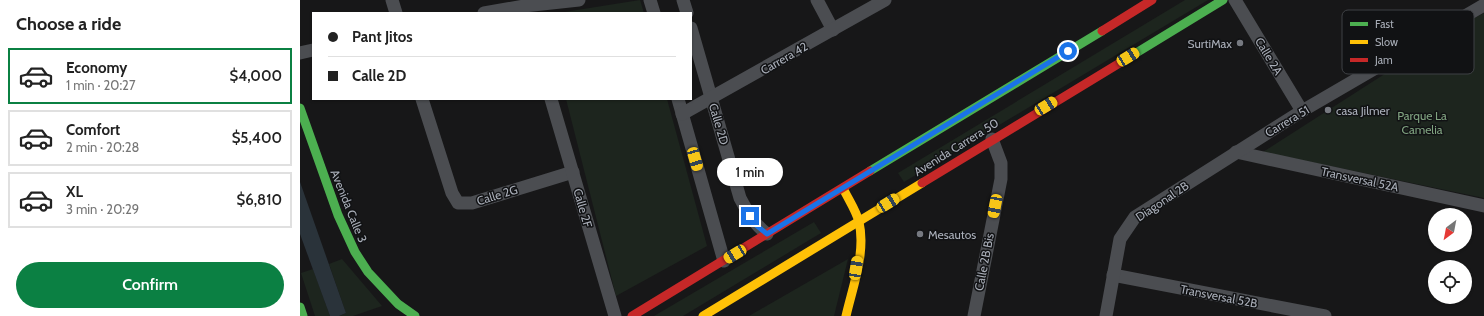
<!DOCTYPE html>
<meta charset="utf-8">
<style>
body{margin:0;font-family:Cabin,sans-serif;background:#f2f2f2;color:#222;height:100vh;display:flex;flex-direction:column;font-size:15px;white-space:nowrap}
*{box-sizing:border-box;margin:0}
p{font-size:13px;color:#767676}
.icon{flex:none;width:22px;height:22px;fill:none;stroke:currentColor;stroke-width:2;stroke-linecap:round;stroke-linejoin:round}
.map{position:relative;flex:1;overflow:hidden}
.details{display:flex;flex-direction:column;background:#fff;width:300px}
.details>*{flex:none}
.guide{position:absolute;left:12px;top:12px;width:380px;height:88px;border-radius:0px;box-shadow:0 1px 3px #0004;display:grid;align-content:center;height:88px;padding:0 16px;background:#fff}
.needle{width:26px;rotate:212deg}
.controls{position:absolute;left:1128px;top:208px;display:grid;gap:8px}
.controls a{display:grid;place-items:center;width:44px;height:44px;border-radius:50%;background:#fff;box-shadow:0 1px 3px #0004;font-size:20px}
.end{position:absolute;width:18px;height:18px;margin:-9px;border:5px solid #1a73e8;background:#fff;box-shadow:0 0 0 2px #fff}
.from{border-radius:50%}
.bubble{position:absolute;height:28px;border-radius:14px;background:#fff;box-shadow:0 1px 3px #0004;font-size:13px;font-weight:600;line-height:28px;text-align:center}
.car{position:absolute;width:12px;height:24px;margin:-12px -6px;border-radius:5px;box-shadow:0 0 3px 1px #0007;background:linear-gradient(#f5c518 24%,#345 0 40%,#f5c518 0 76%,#345 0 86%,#f5c518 0)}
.guide b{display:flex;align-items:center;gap:14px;height:38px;font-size:15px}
.guide b+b{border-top:1px solid #e0e0e0}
.guide i{width:10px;height:10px;background:#222}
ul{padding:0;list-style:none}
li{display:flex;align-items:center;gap:12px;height:56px;margin:0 8px 6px;padding:0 8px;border:2px solid #e0e0e0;border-radius:0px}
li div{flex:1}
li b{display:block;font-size:15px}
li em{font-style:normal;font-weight:600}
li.selected{border-color:#0b8043}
li>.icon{width:36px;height:36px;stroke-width:1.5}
h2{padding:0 16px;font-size:18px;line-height:48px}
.button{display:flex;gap:8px;margin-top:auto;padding:8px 16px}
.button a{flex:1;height:46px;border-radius:24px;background:#0b8043;color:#fff;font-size:16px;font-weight:600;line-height:46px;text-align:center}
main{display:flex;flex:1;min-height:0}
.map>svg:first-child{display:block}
</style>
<main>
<section class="details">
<h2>Choose a ride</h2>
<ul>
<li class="selected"><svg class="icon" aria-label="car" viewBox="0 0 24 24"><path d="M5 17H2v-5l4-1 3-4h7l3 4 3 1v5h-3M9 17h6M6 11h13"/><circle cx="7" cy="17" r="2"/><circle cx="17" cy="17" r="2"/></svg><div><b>Economy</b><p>1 min · 20:27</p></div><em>$4,000</em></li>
<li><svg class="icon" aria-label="car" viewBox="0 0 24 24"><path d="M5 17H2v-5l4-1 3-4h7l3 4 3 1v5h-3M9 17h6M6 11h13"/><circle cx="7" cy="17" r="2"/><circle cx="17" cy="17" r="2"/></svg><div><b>Comfort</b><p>2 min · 20:28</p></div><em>$5,400</em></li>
<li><svg class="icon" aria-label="car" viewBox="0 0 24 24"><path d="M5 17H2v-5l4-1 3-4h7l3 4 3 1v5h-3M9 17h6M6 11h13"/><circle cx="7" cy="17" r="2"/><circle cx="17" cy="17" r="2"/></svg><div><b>XL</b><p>3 min · 20:29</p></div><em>$6,810</em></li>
</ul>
<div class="button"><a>Confirm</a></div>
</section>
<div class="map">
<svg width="1184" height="316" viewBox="0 0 1184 316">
<rect width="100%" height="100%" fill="#171718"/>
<g fill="#1d251e">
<polygon points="340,0 344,13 258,13"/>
<polygon points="885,0 908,0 604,182 598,173"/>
<polygon points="1184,13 1184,198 963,152 1161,25"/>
<polygon points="266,99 367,99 407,246 316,296"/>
<polygon points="514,222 521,233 383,316 354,316"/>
<polygon points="42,259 82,306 53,316 39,316 46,313 29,264"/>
<polygon points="548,259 534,316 449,316"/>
<polygon points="13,269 30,316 15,316 1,273"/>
</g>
<polygon fill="#2a333a" points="0,182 46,313 39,316 30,316 0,234"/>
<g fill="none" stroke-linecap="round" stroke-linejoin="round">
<g stroke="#4b4d51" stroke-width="13">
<polyline points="92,0 96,13"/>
<polyline points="350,0 354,13"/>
<polyline points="383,0 387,13"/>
<polyline points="517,0 533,30"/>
<polyline points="935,0 1002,111"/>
<polyline points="184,13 224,6 279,0"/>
<path d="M391,28L440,198C448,213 454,224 467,234"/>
<polyline points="0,53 13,50"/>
<polyline points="122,99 152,193 158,203 172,203 273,172"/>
<polyline points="251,99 315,316"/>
<polyline points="378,99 424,261"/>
<polyline points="382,114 585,0"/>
<polyline points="936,152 1184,206"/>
<polyline points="813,275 1025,316"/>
<polyline points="674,316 701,179 701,163 692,139"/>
<polyline points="806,316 820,239 835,217 1002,111 1184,5"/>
</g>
<g stroke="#4caf50" stroke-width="9">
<polyline points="823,61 923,0"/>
<polyline points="0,108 38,215 55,252 68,272 98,304 115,316"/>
<polyline points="570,171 802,31"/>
<polyline points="0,307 3,316"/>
</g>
<g stroke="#ffc107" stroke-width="9">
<path d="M543,188C548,199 556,210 559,222C566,252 553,286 546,316"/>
<polyline points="403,316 622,183"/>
</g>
<g stroke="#c62828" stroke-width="9">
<polyline points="802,31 852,0"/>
<polyline points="622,183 823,61"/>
<polyline points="332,316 570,171"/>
</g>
</g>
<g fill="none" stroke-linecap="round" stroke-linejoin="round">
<polyline stroke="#1a73e8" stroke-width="5" points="450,216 456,225 467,234 768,51"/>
</g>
<g fill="#767980" stroke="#111214" stroke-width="1.5">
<circle cx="940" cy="43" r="4"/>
<circle cx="1028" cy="110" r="4"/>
<circle cx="620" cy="234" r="4"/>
</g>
<g text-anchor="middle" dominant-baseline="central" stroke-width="3" stroke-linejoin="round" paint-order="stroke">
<g font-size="12" fill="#a9aeb8" stroke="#111214" text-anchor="start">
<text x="932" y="43" text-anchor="end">SurtiMax</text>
<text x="1036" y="110">casa Jilmer</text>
<text x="628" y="234">Mesautos</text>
</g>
<g font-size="12" fill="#a9aeb8" stroke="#111214">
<text transform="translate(969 56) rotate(59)">Calle 2A</text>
<text transform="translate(484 58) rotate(-30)">Carrera 42</text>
<text transform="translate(987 121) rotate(-31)">Carrera 51</text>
<text transform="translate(419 124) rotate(74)">Calle 2D</text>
<text transform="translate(656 147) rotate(-32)">Avenida Carrera 50</text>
<text transform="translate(1060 179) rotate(12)">Transversal 52A</text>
<text transform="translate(197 195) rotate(-17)">Calle 2G</text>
<text transform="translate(862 201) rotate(-34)">Diagonal 2B</text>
<text transform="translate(49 206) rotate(68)">Avenida Calle 3</text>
<text transform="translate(283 208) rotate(74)">Calle 2F</text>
<text transform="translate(684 262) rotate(-79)">Calle 2B Bis</text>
<text transform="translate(919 296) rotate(11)">Transversal 52B</text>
</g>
<g font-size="12" fill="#80a380" stroke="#111214">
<text x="1122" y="115">Parque La<tspan x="1122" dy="14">Camelia</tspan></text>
</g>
</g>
<rect x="1042" y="10" width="132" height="64" rx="6" fill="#111214" stroke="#3f4145" stroke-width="1"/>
<rect x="1050" y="22" width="18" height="4" fill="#4caf50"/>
<rect x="1050" y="40" width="18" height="4" fill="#ffc107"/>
<rect x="1050" y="58" width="18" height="4" fill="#c62828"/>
<g font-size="11" fill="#a9aeb8">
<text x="1075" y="28">Fast</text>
<text x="1075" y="46">Slow</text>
<text x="1075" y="64">Jam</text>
</g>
</svg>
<div class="controls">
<a><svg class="needle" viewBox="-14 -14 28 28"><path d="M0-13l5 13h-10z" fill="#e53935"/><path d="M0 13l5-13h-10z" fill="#767676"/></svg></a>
<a><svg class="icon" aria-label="locate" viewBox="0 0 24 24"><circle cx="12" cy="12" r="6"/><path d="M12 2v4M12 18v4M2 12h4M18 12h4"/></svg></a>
</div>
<i class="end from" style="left:768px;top:51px"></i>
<i class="end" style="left:450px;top:216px"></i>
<div class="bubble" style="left:417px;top:158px;width:66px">1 min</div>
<i class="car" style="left:828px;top:57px;rotate:59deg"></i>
<i class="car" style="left:746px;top:106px;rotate:59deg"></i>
<i class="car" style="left:395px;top:159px;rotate:164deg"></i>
<i class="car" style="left:588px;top:203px;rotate:58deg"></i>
<i class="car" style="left:695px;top:206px;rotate:191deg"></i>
<i class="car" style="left:435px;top:254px;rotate:239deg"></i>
<i class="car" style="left:556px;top:268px;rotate:9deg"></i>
<div class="guide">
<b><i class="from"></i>Pant Jitos</b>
<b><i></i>Calle 2D</b>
</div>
</div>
</main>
